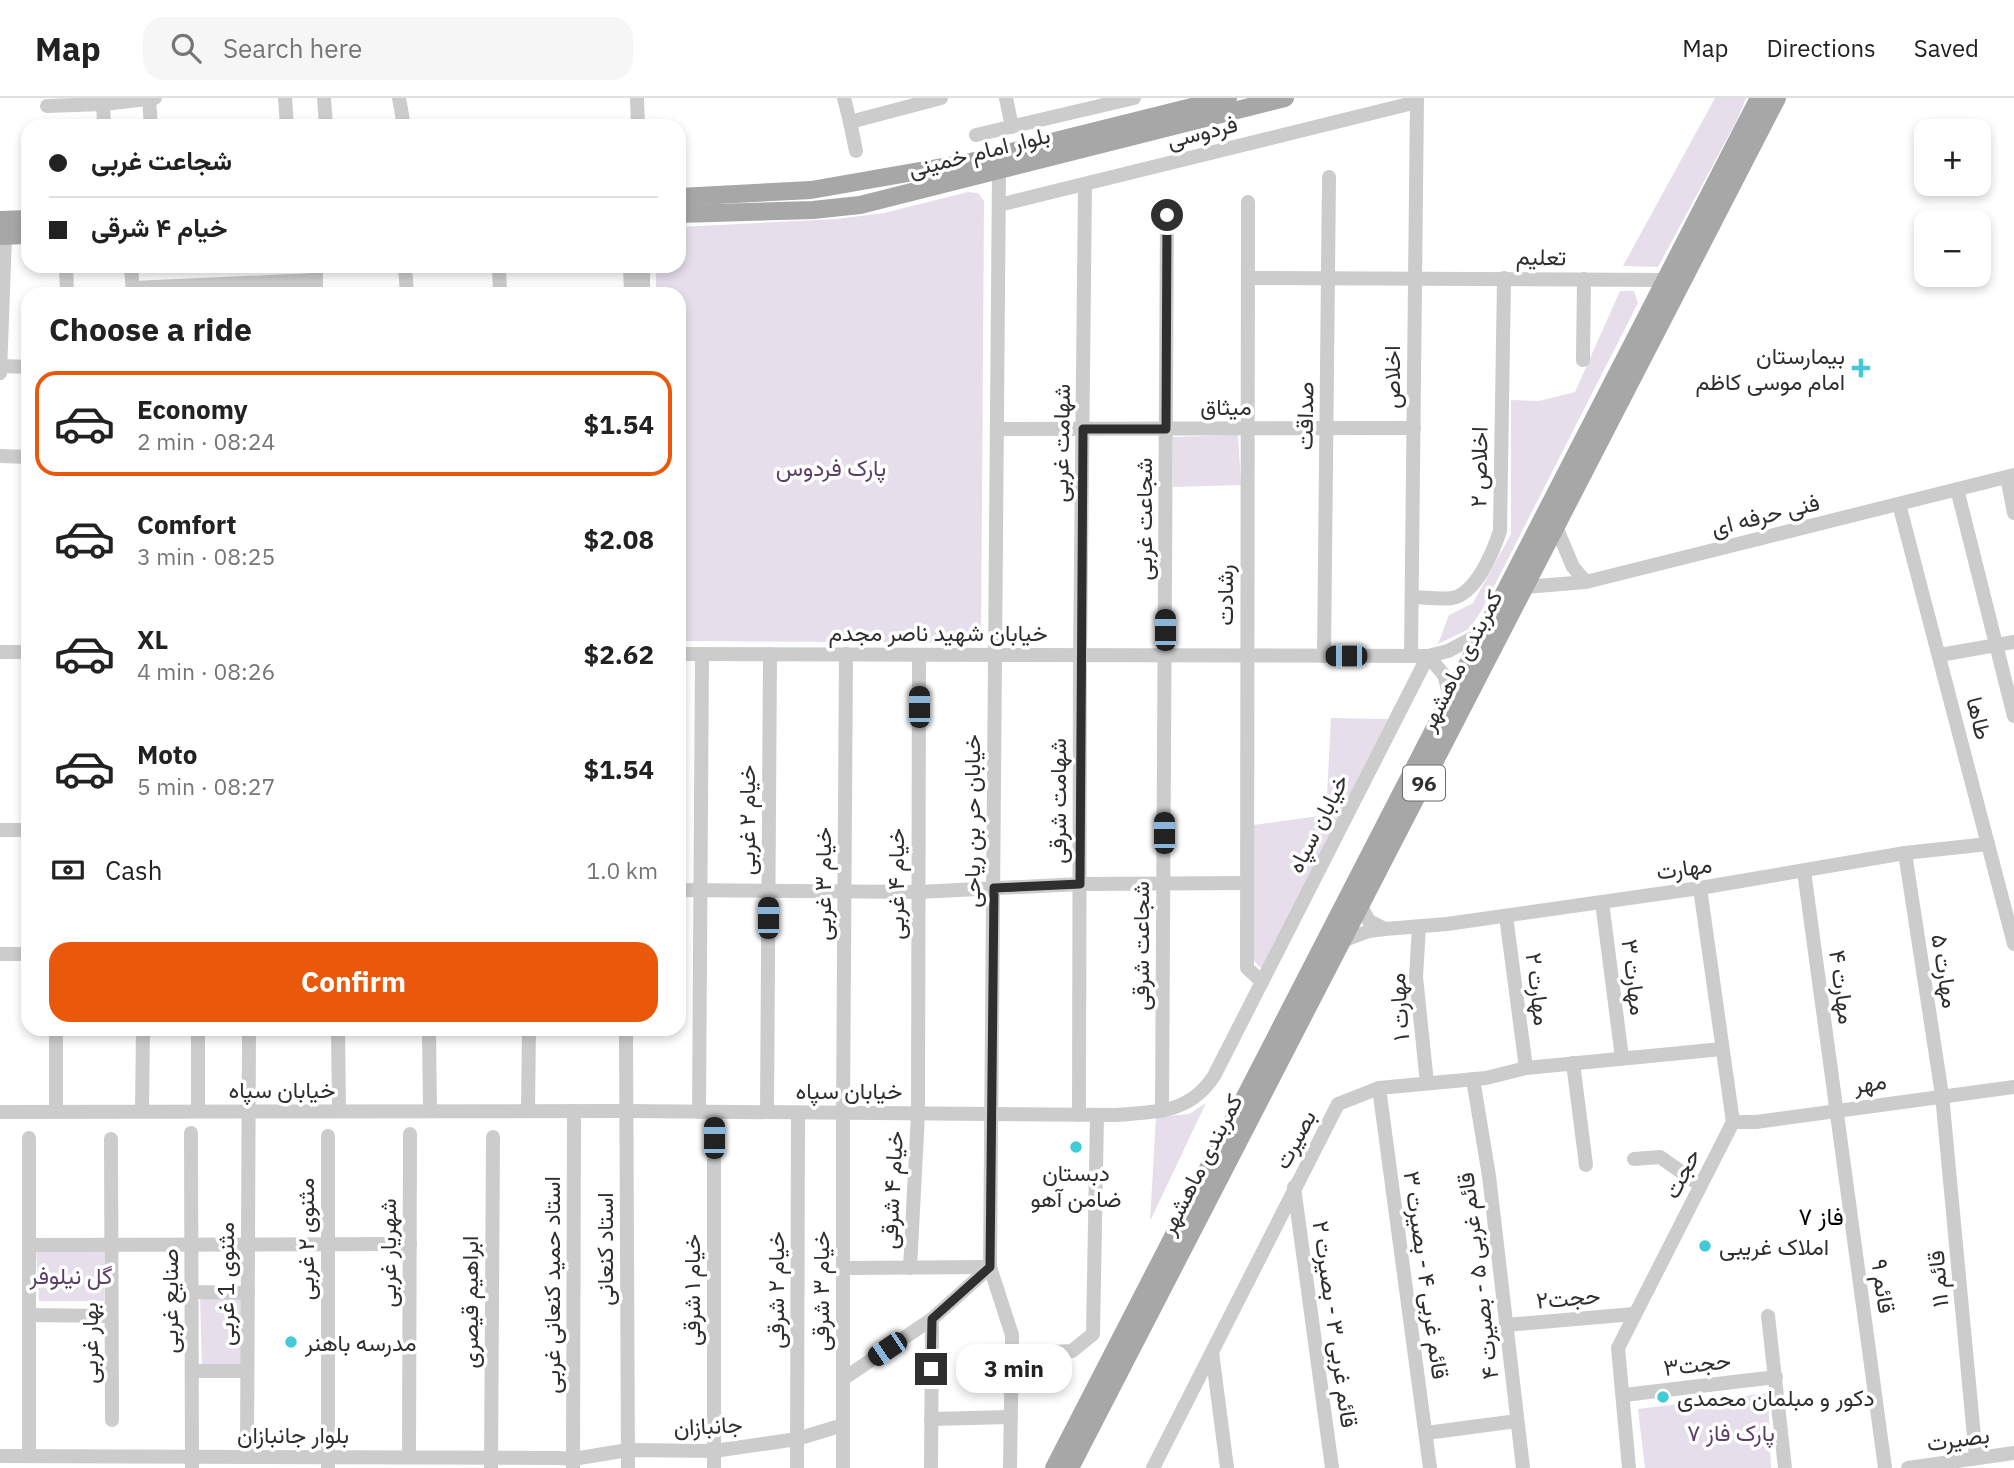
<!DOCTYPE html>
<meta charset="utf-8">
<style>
body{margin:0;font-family:"IBM Plex Sans",Vazirmatn,sans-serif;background:#f6f6f6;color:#222;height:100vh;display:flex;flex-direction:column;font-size:26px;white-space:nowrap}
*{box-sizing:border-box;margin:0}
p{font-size:23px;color:#767676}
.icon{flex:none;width:38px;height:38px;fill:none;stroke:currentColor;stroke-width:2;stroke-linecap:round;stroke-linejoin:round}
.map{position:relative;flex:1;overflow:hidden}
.sheet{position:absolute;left:21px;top:189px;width:665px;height:749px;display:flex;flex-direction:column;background:#fff;border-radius:21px;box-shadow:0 4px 10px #0003}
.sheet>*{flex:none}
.guide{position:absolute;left:21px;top:21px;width:665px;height:154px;border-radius:21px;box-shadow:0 4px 10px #0003;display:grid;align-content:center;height:154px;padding:0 28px;background:#fff}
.tools{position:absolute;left:1914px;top:21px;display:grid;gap:14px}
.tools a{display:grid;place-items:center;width:77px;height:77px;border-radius:14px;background:#fff;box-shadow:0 4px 10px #0003;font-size:35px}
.end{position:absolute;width:32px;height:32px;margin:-16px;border:9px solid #2f2f2f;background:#fff;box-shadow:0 0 0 4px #fff}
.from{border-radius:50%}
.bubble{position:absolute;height:49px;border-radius:21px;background:#fff;box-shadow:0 4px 10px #0003;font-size:23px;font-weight:700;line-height:49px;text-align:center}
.car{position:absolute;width:21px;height:42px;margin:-21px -10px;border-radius:9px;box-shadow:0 0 5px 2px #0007;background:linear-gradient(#222 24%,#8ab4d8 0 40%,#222 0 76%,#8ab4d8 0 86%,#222 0)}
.guide b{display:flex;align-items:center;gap:24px;height:66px;font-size:26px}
.guide b+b{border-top:2px solid #e0e0e0}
.guide i{width:18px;height:18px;background:#222}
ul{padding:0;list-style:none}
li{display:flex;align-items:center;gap:21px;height:105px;margin:0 14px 10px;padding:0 14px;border:4px solid transparent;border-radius:21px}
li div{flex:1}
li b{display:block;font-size:26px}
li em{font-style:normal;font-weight:700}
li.on{border-color:#ea580c}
li>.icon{width:63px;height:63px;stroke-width:1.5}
h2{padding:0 28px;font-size:32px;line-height:84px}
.pay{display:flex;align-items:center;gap:18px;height:77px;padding:0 28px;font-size:26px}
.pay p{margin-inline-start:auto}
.primary-button{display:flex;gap:14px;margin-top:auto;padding:14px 28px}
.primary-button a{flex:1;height:80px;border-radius:21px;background:#ea580c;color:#fff;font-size:28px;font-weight:700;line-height:80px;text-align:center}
header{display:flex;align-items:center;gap:42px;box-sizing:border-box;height:98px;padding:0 35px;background:#fff;border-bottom:2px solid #e0e0e0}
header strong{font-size:33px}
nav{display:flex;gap:38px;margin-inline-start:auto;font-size:24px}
.search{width:490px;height:63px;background:#f6f6f6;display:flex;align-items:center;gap:18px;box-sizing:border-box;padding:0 24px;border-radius:21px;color:#767676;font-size:26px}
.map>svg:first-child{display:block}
</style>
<header>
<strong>Map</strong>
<div class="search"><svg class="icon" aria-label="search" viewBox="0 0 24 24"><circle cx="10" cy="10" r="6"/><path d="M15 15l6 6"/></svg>Search here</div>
<nav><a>Map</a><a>Directions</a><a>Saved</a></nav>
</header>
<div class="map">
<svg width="2014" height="1370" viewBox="0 0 2014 1370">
<rect width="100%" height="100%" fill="#fff"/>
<g fill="#e6deeb">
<polygon points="1715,0 1746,0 1737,22 1658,169 1623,168"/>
<polygon points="968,94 978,95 984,103 981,545 679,543 679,196 656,196 656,168 679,168 679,129 836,121 884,115"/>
<polygon points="1620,193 1634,193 1638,205 1482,512 1469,531 1438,546 1449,517 1473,505 1511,436 1511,302 1539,303 1575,294"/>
<polygon points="1238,337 1241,387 1173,389 1173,339"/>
<polygon points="1331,620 1388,621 1262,871 1253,862 1253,727 1326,717"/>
<polygon points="1206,1005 1150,1123 1156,1019 1189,1016"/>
<polygon points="36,1151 104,1151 104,1203 39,1203"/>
<polygon points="200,1197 243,1197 243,1269 202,1269"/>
<polygon points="1768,1295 1771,1370 1645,1370 1638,1311"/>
</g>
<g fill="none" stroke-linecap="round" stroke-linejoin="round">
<g stroke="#ccc" stroke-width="14">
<polyline points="103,0 104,28"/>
<polyline points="285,0 287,28"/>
<polyline points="324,0 326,28"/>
<polyline points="399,0 404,28"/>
<polyline points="637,0 638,28"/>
<polyline points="844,0 850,24 941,0"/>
<polyline points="1006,0 1012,29"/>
<polyline points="149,1 151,28"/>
<polyline points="47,8 104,6 155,0"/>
<polyline points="850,24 856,53"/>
<polyline points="976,37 1134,0"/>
<polyline points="999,73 990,1169 1012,1237 1010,1370"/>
<polyline points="1248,104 1247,870 1262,884"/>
<polyline points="999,107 1417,4"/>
<polyline points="66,168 67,196"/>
<polyline points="131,168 133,196"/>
<polyline points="316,168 316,196"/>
<polyline points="405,168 407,196"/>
<polyline points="499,168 500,196"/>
<polyline points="630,168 631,196"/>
<polyline points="643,168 643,196"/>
<polyline points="1248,180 1667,182"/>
<polyline points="133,190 316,182"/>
<polyline points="1583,262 1584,181"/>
<polyline points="2,268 28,269"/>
<polyline points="0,275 5,138"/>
<polyline points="997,331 1414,330"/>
<polyline points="0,358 28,359"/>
<polyline points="2007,379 2014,415"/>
<polyline points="1957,391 2014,618"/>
<polyline points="1899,406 2014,846"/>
<polyline points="1556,429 1573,469 1586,484"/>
<polyline points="1525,489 1586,484 2014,377"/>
<path d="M1412,499C1424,499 1439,502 1452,500C1476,496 1493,454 1500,433L1504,180"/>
<polyline points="0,554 28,554"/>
<polyline points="679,556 1428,558 1448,553 1484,534"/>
<polyline points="1940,557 2014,544"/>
<polyline points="1324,558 1329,79"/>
<polyline points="1411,558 1417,0"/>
<polyline points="1428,558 1444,577 1451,601"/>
<polyline points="0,732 28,732"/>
<polyline points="1905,755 1942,997 1976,1360"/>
<polyline points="1804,773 1885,1370"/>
<polyline points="679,792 918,794 1080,786 1246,785"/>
<polyline points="1602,804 1622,960"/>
<polyline points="1506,818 1526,970"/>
<polyline points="1419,829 1416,879 1427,985"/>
<polyline points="1385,831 1447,826 1700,790 1905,755 1988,746"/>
<polyline points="1342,843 1369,833 1385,831 1369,823 1360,807"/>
<polyline points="0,856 28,856"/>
<polyline points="56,931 56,1013"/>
<polyline points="198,931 198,1013"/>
<polyline points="338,931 339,1013"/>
<polyline points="429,931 430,1013"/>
<polyline points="626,931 628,1370"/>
<polyline points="1573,965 1586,1067"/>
<polyline points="1473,981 1489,1078 1523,1370"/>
<polyline points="1379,990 1430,1370"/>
<polyline points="142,1013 143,931"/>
<polyline points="528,1013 529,931"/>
<polyline points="1162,1013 1167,117"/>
<path d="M0,1014L626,1013L1116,1017C1157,1013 1189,1016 1214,978L1428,558"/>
<polyline points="699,1014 702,556"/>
<polyline points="714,1014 714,1370"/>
<polyline points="767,1014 770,556"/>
<polyline points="1079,1017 1080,557 1085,86"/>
<polyline points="1733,1024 1756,1024 2014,989"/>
<polyline points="191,1035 192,1370"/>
<polyline points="29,1040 29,1358"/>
<polyline points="111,1041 112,1322"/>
<polyline points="1634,1061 1660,1059 1700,1087"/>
<polyline points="1294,1089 1332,1370"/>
<polyline points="29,1147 410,1146"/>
<polyline points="843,1170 990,1169"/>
<polyline points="910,1170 918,1016 919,557"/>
<polyline points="192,1194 248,1195"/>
<polyline points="29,1217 111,1218"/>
<polyline points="1768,1218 1785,1370"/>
<polyline points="1506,1227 1634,1216"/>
<polyline points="1212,1254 1227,1370"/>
<polyline points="1012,1256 1072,1253 1093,1236 1097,1017"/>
<polyline points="192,1273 247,1273"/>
<polyline points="843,1281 932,1221 990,1169"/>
<polyline points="1624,1297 1776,1279"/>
<polyline points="931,1321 1011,1319"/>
<polyline points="1426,1335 1517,1323"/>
<polyline points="0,1358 560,1360 573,1361 628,1352 714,1353 797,1341 843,1327"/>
<polyline points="247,1359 249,931"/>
<polyline points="409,1359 410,1036"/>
<polyline points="573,1369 574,1013"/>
<polyline points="328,1370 328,1038"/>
<polyline points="491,1370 493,1039"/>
<polyline points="797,1370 798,1015"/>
<polyline points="843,1370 843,1015 846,556"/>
<polyline points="931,1370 932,1221"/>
<polyline points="1153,1370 1338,1006 1379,990 1486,980 1526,970 1722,951"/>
<polyline points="1629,1370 1618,1250 1733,1024 1700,790"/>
<polyline points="1908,1370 2014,1355"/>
</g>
<g stroke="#a7a7a7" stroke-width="18">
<polyline points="679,99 811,92 971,64 1228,0"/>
<polyline points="679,116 813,112 860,107 1285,0"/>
<polyline points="0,122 28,121"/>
<polyline points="0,138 28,137"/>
<polyline points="1054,1370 1759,0"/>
<polyline points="1070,1370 1777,0"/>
</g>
</g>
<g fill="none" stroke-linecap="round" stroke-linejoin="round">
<polyline stroke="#2f2f2f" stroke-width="9" points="931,1271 932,1221 990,1169 994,790 1080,786 1083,331 1166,331 1167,117"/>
</g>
<g fill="#42cbd6" stroke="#fff" stroke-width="2.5">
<path d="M1857.5 259.5h7v7h7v7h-7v7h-7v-7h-7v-7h7z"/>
<circle cx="1076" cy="1049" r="7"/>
<circle cx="1705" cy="1148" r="7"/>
<circle cx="291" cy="1244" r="7"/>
<circle cx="1663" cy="1299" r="7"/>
</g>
<g text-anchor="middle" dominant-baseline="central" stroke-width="7" stroke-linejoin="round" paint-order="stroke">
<rect fill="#fff" stroke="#6d6d6d" stroke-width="2" x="1403" y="667.5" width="42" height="35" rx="5"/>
<g font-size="21" font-weight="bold" fill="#2f2f2f">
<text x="1424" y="685">96</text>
</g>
<g font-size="23" fill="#2f2f2f" stroke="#fff">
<text transform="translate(1202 33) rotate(-14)">فردوسی</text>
<text transform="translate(979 53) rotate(-14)">بلوار امام خمینی</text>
<text transform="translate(1541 158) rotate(1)">تعلیم</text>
<text transform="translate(1391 279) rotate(-90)">اخلاص</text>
<text x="1226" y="308">میثاق</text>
<text transform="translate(1304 318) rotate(-89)">صداقت</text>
<text transform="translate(1060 345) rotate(-89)">شهامت غربی</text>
<text transform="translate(1478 369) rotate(-89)">اخلاص ۲</text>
<text transform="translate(1765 416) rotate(-14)">فنی حرفه ای</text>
<text transform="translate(1143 421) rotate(-90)">شجاعت غربی</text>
<text transform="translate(1224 497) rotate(-90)">رشادت</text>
<text x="938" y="534">خیابان شهید ناصر مجدم</text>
<text transform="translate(1460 562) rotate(-63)">کمربندی ماهشهر</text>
<text transform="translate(1980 620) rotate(76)">طاها</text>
<text transform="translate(1057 703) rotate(-90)">شهامت شرقی</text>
<text transform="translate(746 722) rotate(-90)">خیام ۲ غربی</text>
<text transform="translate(971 723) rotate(-90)">خیابان حر بن ریاحی</text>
<text transform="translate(1317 725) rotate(-63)">خیابان سپاه</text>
<text transform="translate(1684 769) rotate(-8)">مهارت</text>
<text transform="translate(822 786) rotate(-90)">خیام ۳ غربی</text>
<text transform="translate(895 786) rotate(-90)">خیام ۴ غربی</text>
<text transform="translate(1140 848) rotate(-90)">شجاعت شرقی</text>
<text transform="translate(1946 873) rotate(81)">مهارت ۵</text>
<text transform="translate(1635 879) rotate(83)">مهارت ۳</text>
<text transform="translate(1843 889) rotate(82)">مهارت ۴</text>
<text transform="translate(1539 891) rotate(83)">مهارت ۲</text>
<text transform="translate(1398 909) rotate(-94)">مهارت ۱</text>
<text transform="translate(1870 984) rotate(-8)">مهر</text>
<text x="282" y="991">خیابان سپاه</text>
<text x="849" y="992">خیابان سپاه</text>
<text transform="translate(1294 1041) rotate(-62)">بصیرت</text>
<text transform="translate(1200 1066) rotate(-63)">کمربندی ماهشهر</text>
<text transform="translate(1681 1075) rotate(-63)">حجت</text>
<text transform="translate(891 1092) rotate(-87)">خیام ۴ شرقی</text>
<text transform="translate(305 1141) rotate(-90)">مثنوی ۲ غربی</text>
<text transform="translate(604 1151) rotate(-90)">استاد کنعانی</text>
<text transform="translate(387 1155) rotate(-90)">شهریار غربی</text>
<text transform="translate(1427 1177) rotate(82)">قائم غربی ۴ - بصیرت ۳</text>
<text transform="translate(1477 1178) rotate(-97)">قائم غربی ۵ - بصیرت ۴</text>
<text transform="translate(1937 1181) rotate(-95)">قائم ۱۱</text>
<text transform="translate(225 1186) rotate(-90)">مثنوی 1 غربی</text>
<text transform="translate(551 1187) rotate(-90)">استاد حمید کنعانی غربی</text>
<text transform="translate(1884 1188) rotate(82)">قائم ۹</text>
<text transform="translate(691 1192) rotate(-90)">خیام ۱ شرقی</text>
<text transform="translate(775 1192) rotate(-90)">خیام ۲ شرقی</text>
<text transform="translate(820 1193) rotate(-90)">خیام ۳ شرقی</text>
<text transform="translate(1568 1199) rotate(-5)">حجت۲</text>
<text transform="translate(169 1203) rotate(-90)">صنایع غربی</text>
<text transform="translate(469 1204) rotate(-90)">ابراهیم قیصری</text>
<text transform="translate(1336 1226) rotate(82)">قائم غربی ۳ - بصیرت ۲</text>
<text transform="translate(89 1245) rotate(-90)">بهار غربی</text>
<text transform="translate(1697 1265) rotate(-7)">حجت۳</text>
<text transform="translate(708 1327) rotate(-3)">جانبازان</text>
<text x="293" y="1336">بلوار جانبازان</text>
<text transform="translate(1958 1340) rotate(-8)">بصیرت</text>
</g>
<g font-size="23" fill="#2f2f2f" stroke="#fff" text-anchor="start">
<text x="1845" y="257" text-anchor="end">بیمارستان<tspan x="1845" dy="26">امام موسی کاظم</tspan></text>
<text x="1076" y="1074" text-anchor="middle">دبستان<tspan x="1076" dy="26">ضامن آهو</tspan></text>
<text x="1719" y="1148">املاک غریبی</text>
<text x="305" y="1244">مدرسه باهنر</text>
<text x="1677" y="1299">دکور و مبلمان محمدی</text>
</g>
<g font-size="23" fill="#5a4067" stroke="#fff">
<text x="831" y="369">پارک فردوس</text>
<text x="71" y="1177">گل نیلوفر</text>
<text x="1731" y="1334">پارک فاز ۷</text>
</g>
<g font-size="24" fill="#000" stroke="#fff">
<text x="1821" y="1118">فاز ۷</text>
</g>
</g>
</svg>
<div class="tools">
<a>+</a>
<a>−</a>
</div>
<i class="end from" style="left:1167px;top:117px"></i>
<i class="end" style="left:931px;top:1271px"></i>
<div class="bubble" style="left:956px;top:1246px;width:116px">3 min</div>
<i class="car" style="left:1165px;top:532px;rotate:0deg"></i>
<i class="car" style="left:1346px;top:558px;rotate:270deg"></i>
<i class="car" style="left:919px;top:609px;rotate:0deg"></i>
<i class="car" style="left:1164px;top:735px;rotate:0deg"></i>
<i class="car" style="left:768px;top:820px;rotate:0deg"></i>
<i class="car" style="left:714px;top:1040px;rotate:0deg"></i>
<i class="car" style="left:887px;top:1251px;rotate:236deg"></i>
<div class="guide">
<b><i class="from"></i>شجاعت غربی</b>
<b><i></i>خیام ۴ شرقی</b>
</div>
<section class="sheet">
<h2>Choose a ride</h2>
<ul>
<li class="on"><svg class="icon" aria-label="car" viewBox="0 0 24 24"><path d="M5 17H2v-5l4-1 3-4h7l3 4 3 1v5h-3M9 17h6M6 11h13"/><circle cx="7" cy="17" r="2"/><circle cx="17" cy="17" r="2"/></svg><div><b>Economy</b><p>2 min · 08:24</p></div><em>$1.54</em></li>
<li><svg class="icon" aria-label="car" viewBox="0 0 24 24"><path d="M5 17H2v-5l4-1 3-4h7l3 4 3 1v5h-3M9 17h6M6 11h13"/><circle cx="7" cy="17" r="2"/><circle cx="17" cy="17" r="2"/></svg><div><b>Comfort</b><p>3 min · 08:25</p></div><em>$2.08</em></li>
<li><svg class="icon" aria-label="car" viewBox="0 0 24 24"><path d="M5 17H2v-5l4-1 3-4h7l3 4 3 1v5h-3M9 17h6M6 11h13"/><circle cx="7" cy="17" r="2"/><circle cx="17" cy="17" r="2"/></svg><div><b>XL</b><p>4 min · 08:26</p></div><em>$2.62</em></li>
<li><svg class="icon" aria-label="car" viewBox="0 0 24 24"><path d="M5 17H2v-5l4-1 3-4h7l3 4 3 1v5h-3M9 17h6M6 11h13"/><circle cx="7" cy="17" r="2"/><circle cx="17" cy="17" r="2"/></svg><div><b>Moto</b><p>5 min · 08:27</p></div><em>$1.54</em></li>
</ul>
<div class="pay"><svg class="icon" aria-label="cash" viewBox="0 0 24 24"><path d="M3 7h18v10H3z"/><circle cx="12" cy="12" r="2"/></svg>Cash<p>1.0 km</p></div>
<div class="primary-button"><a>Confirm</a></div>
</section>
</div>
